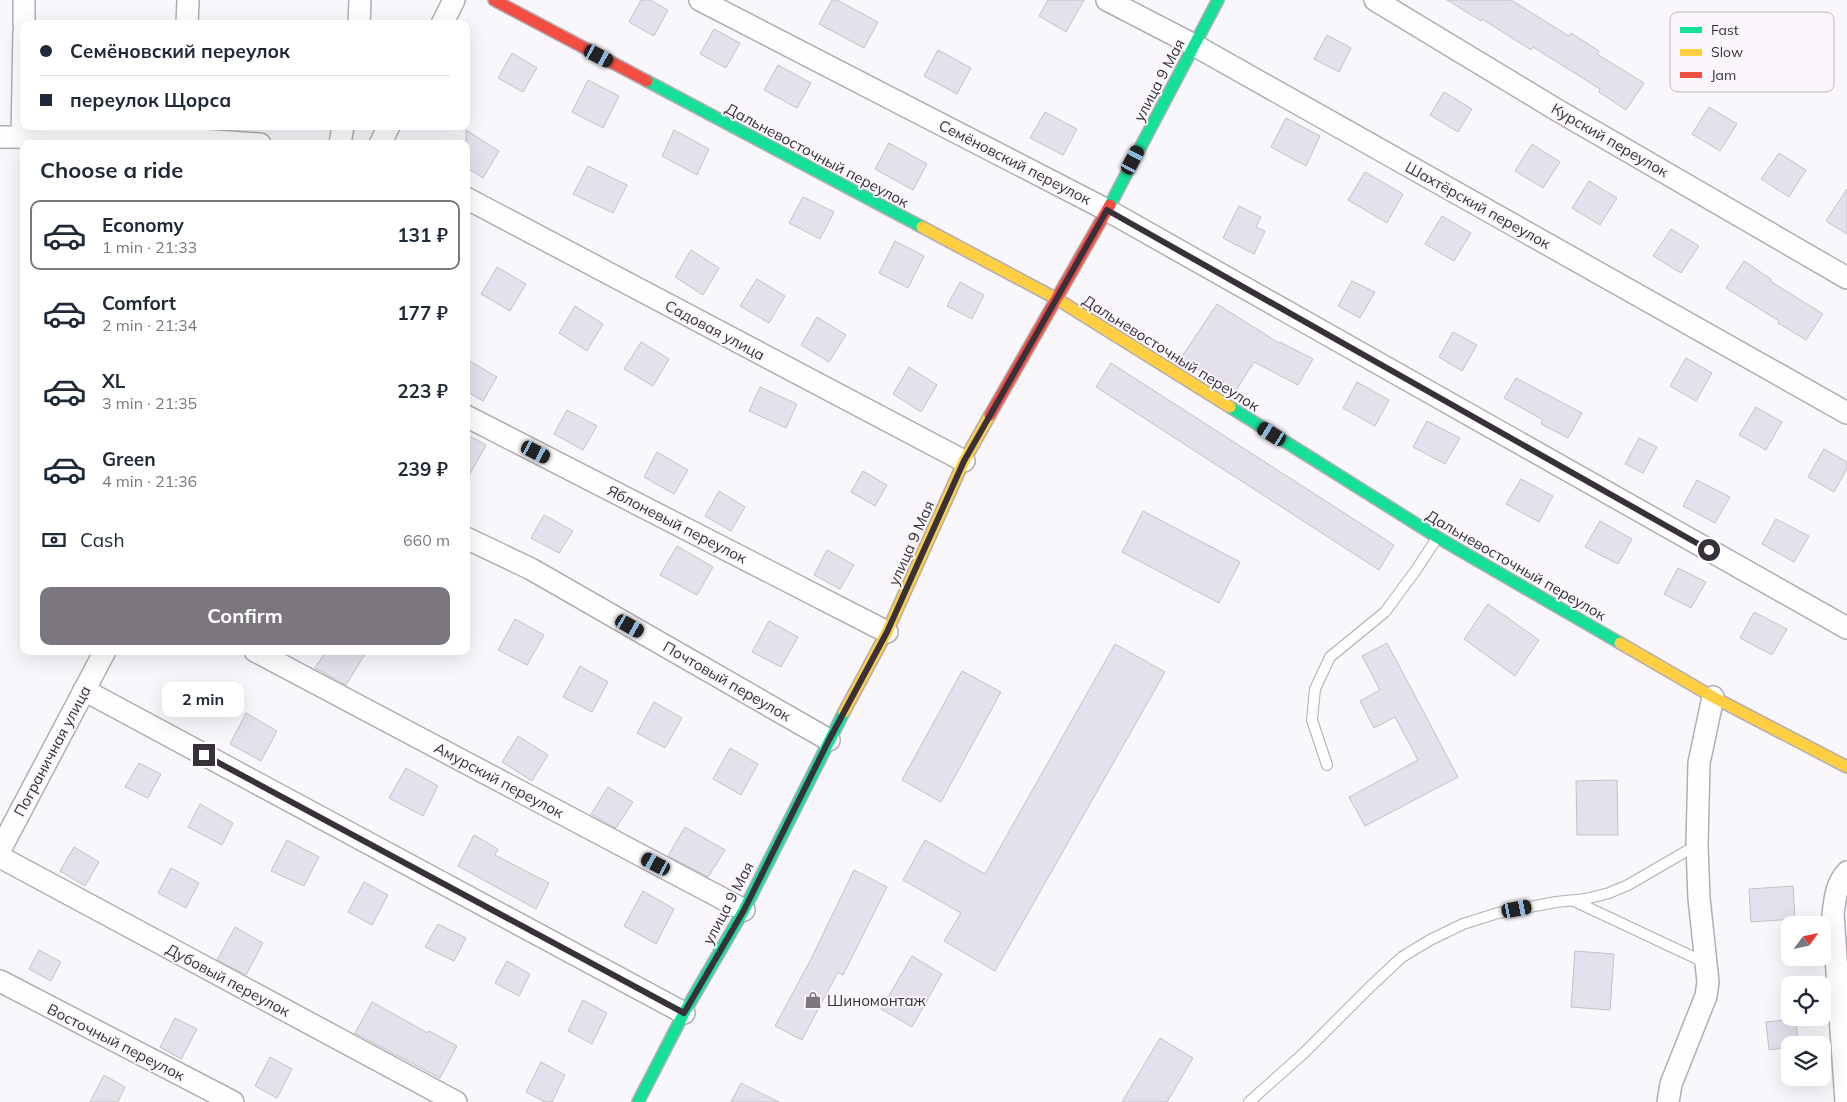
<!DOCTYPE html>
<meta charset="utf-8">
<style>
body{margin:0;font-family:Mulish,sans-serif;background:#f6f6f7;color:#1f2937;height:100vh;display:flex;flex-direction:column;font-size:19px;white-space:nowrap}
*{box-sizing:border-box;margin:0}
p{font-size:16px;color:#747a83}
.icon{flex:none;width:28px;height:28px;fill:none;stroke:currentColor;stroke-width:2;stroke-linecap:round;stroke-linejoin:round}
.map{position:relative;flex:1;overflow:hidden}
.side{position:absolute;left:20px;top:140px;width:450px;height:515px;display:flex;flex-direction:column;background:#fff;border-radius:10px;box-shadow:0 5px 20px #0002}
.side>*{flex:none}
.hud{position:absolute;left:20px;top:20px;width:450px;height:110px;border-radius:10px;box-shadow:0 5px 20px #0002;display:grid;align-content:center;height:110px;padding:0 20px;background:#fff}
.needle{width:32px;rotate:57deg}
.controls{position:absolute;left:1781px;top:916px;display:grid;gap:10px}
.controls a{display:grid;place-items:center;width:50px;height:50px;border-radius:10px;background:#fff;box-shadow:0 5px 20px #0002;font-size:25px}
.end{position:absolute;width:22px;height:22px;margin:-11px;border:6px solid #38303a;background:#fff;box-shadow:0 0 0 2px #fff}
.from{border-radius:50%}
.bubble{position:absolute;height:35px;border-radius:10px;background:#fff;box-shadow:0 5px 20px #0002;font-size:16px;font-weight:700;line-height:35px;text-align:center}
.car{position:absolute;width:15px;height:30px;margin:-15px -8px;border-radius:6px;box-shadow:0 0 4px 1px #0007;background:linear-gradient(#222 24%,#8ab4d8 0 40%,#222 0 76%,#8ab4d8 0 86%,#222 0)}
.hud b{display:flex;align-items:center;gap:18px;height:48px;font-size:19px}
.hud b+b{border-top:1px solid #e0e1e3}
.hud i{width:12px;height:12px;background:#1f2937}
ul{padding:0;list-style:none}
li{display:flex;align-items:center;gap:15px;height:70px;margin:0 10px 8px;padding:0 10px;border:2px solid transparent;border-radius:10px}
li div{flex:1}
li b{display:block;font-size:19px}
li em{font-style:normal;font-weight:700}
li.current{border-color:#7c767e}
li>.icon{width:45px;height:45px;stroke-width:1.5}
h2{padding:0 20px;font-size:22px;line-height:60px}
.pay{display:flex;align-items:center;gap:12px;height:55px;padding:0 20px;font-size:19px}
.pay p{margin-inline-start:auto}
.cta{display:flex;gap:10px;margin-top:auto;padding:10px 20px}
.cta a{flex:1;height:58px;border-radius:10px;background:#7c767e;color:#fff;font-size:20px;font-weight:700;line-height:58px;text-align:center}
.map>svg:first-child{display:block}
</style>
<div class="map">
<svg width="1847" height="1102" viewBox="0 0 1847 1102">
<rect width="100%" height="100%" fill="#f9f7fb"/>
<g fill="#e4e1ec" stroke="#c3c1c8">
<polygon points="641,0 650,0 668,10 654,36 629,22"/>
<polygon points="832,0 837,0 878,22 864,48 819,24"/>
<polygon points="1048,0 1084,0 1066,32 1039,16"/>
<polygon points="1447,0 1511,0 1569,36 1571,33 1599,51 1597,54 1644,83 1626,110 1599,92 1600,89 1533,47 1531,50 1482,19 1481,21"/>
<polygon points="714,29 740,43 726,68 700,54"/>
<polygon points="1327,35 1351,48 1339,72 1314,59"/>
<polygon points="938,50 971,68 957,94 924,76"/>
<polygon points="512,53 537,68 523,92 498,78"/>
<polygon points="778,65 811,83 797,108 764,90"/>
<polygon points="588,80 619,96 603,128 572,112"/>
<polygon points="1444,92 1472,109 1458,132 1430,115"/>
<polygon points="1709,107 1737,124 1720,151 1692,134"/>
<polygon points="1045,112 1077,129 1063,155 1030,138"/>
<polygon points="1286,118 1320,136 1306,166 1271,147"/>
<polygon points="466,130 499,151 483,178 466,167"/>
<polygon points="674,130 709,149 697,175 662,156"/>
<polygon points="889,143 927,164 913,190 875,169"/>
<polygon points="1532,144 1560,162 1543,188 1515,171"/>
<polygon points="1779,153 1806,170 1789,197 1761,179"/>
<polygon points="588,166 627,185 613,213 573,194"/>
<polygon points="1365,172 1403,194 1387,223 1348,200"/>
<polygon points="1589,181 1617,198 1600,225 1572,208"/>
<polygon points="1847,189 1847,234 1826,221"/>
<polygon points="803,197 834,212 820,239 789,223"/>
<polygon points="1239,206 1261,217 1256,227 1265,231 1254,254 1223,238"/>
<polygon points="1442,216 1471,233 1454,261 1425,244"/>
<polygon points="1671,229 1699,246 1681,273 1653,256"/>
<polygon points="895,241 924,256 908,288 879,273"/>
<polygon points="691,250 719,268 703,295 675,277"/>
<polygon points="1744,261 1771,279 1770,281 1823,314 1806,340 1778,323 1779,321 1726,288"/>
<polygon points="497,267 526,284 510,311 481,294"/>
<polygon points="757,279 785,296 769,323 740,306"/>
<polygon points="1352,281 1375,292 1360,318 1338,306"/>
<polygon points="960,282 984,295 972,319 947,306"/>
<polygon points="1217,304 1279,343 1280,342 1313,359 1298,385 1254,362 1235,392 1181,358"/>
<polygon points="575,306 603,324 587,351 559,333"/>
<polygon points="817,317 846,335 829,362 801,345"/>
<polygon points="1453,332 1477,345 1462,371 1439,357"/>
<polygon points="641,342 669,359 653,386 624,369"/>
<polygon points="1686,358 1712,373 1696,401 1670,386"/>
<polygon points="466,359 497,377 483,401 466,391"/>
<polygon points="1111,363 1394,545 1379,570 1096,387"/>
<polygon points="909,367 937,385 921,412 893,394"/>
<polygon points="1516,378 1582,413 1568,438 1541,424 1543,420 1504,398"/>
<polygon points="1357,382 1389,400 1375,426 1343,408"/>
<polygon points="760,387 797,404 786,428 749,411"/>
<polygon points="1756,407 1782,422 1766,450 1739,435"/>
<polygon points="567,410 597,426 583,450 554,434"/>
<polygon points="1427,421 1460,438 1445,464 1413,447"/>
<polygon points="466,434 486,445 466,481"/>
<polygon points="1639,438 1657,447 1643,473 1625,464"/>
<polygon points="1824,449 1847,462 1847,469 1834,492 1808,477"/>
<polygon points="657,452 688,470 674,494 644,477"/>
<polygon points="863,471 887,485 875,506 851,492"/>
<polygon points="1521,479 1553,496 1539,522 1506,504"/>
<polygon points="1697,480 1730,497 1715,523 1683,506"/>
<polygon points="719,491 745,507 731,531 705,516"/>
<polygon points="1143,511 1240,562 1219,603 1122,552"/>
<polygon points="544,515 573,531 559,553 531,538"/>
<polygon points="1776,519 1809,536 1794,562 1762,544"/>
<polygon points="1600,521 1632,539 1618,564 1585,547"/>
<polygon points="677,546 713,567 697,595 660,575"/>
<polygon points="827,550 854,565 840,589 814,575"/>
<polygon points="1678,568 1706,582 1691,608 1664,594"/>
<polygon points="1488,604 1539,640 1515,676 1464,639"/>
<polygon points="1754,612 1787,629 1772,655 1740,638"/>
<polygon points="515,619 544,635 527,665 498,650"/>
<polygon points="769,621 798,637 781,667 752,652"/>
<polygon points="1387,643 1458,777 1365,826 1349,797 1418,760 1395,717 1374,728 1360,701 1380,690 1362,656"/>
<polygon points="1115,644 1165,672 995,971 944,941 961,913 903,880 925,840 985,874"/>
<polygon points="326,651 367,651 346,685 315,668"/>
<polygon points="580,666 608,682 592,712 563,697"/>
<polygon points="962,671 1001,692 941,802 902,780"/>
<polygon points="654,702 682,718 665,748 637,733"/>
<polygon points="246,713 277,731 261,761 230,744"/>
<polygon points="518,736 548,755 532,781 502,762"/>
<polygon points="730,748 758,764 741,795 713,779"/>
<polygon points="139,763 161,774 148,798 125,787"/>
<polygon points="406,768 438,786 423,816 389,798"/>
<polygon points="1617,780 1618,835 1577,835 1576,781"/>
<polygon points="608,787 633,802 616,828 591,814"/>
<polygon points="200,804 233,823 222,845 188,827"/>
<polygon points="685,827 725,850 708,877 668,856"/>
<polygon points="474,835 498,849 495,855 549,883 536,909 458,866"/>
<polygon points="287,840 319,857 304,886 271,871"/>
<polygon points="74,847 99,862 85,886 60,871"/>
<polygon points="171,868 199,883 186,908 158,893"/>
<polygon points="854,870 887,887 843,975 838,972 802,1040 775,1026 811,959"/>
<polygon points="364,882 388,895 372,925 348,912"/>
<polygon points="1793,886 1795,919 1751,922 1749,889"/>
<polygon points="643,891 674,909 656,944 624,926"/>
<polygon points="438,924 466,938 454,961 425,947"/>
<polygon points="235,927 263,943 246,975 217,960"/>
<polygon points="39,950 61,962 51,981 29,969"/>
<polygon points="1575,951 1614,954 1610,1010 1571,1007"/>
<polygon points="912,956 942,974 912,1027 881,1009"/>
<polygon points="507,961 530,974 519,996 495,983"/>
<polygon points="583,1000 607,1013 592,1044 568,1031"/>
<polygon points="372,1002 428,1033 429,1031 457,1046 440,1078 355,1033"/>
<polygon points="175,1018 197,1029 181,1059 160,1047"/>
<polygon points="1795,1019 1799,1045 1790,1045 1790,1047 1769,1050 1766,1022"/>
<polygon points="1160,1038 1193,1058 1167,1102 1122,1102"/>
<polygon points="270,1057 292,1069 277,1098 255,1086"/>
<polygon points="541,1062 565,1075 552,1102 545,1102 526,1092"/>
<polygon points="104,1075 125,1087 118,1102 90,1102"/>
<polygon points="741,1083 779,1102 731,1102"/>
</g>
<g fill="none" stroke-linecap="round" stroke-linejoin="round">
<g stroke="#b2adb4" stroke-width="12">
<g id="lane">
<polyline points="1327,765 1312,720 1315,689 1330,657 1385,612 1416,570 1437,538"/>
<polyline points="1574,901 1706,963"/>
<polyline points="1249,1102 1304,1053 1371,986 1402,957 1430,940 1463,924 1498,913 1556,902 1586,899 1609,893 1628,885 1697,845"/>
</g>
</g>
<g stroke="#b2adb4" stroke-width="24">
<g id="street">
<polyline points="700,0 1107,210 1847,628"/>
<polyline points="1107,0 1194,45 1847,413"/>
<polyline points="1375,0 1557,110 1847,278"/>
<polyline points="24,24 24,0"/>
<polyline points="187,24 188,0"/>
<polyline points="359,24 360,0"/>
<polyline points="442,24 454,0"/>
<polyline points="0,137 185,139 260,144"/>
<polyline points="22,137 24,32"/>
<polyline points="340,144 343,126"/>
<polyline points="380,144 389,126"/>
<polyline points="466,198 964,461"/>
<polyline points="466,416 887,632"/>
<polyline points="466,538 531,569 829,740"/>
<polyline points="255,651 744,910"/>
<polyline points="84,690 684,1013"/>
<polyline points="0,850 105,651"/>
<polyline points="0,857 456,1102"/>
<polyline points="0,981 233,1102"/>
<polyline points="1668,1102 1671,1084 1706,996 1708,982 1699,898 1697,845 1699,763 1713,697"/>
<path d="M1846,1102L1833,914C1835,899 1836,884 1847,872"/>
</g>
</g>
<g stroke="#b2adb4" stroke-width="14">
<g id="fast">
<polyline points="647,81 922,227"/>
<polyline points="1110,205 1218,0"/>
<polyline points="1230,407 1437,537 1620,643"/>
<polyline points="638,1102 684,1013 744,910 844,712"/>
</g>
</g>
<g stroke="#b2adb4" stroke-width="14">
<g id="slow">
<polyline points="922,227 1057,299 1230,407"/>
<polyline points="1620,643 1713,697 1847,767"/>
<polyline points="844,712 887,632 964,461 990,415"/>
</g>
</g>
<g stroke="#b2adb4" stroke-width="14">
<g id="jam">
<polyline points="494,0 647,81"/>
<polyline points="990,415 1110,205"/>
</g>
</g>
<use href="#lane" stroke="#fefefe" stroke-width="10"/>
<use href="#street" stroke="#fefefe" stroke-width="21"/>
<use href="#fast" stroke="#16e098" stroke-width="11"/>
<use href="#slow" stroke="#ffcf43" stroke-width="11"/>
<use href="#jam" stroke="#f24e42" stroke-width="11"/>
</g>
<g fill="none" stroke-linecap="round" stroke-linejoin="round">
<polyline stroke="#38303a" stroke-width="6" points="204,755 684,1013 744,910 829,740 887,632 964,461 1107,210 1709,550"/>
</g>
<defs>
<g id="shop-bare" transform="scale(1.35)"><path d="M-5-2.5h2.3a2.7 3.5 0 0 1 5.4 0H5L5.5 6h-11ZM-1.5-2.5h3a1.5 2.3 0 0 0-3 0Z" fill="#7c767e" stroke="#faf6fc" stroke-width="2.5" paint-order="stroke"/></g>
</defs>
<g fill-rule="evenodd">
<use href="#shop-bare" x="813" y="1000"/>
</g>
<g text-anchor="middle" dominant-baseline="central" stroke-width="4" stroke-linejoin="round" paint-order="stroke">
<g font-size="15" fill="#38303a" stroke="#faf6fc">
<text transform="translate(1159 80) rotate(-62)">улица 9 Мая</text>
<text transform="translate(1610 140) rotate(30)">Курский переулок</text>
<text transform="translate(817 155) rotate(28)">Дальневосточный переулок</text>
<text transform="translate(1015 162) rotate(27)">Семёновский переулок</text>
<text transform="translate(1478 205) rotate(29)">Шахтёрский переулок</text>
<text transform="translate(715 330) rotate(28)">Садовая улица</text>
<text transform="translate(1171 353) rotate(32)">Дальневосточный переулок</text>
<text transform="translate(677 524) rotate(27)">Яблоневый переулок</text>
<text transform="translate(911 543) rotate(-66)">улица 9 Мая</text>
<text transform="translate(1516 565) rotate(30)">Дальневосточный переулок</text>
<text transform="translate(727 681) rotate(30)">Почтовый переулок</text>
<text transform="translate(52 751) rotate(-62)">Пограничная улица</text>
<text transform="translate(499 780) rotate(28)">Амурский переулок</text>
<text transform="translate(728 903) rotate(-62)">улица 9 Мая</text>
<text transform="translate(228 980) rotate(28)">Дубовый переулок</text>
<text transform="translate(116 1042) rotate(27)">Восточный переулок</text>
</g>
<g font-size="15" fill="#38303a" stroke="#faf6fc" text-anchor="start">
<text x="827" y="1000">Шиномонтаж</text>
</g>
</g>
<rect x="1670" y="12" width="164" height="80" rx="8" fill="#faf6fc" stroke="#c0bbc2" stroke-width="1"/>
<rect x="1680" y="27" width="22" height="6" fill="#16e098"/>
<rect x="1680" y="49" width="22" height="7" fill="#ffcf43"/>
<rect x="1680" y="72" width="22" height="6" fill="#f24e42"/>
<g font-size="14" fill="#38303a">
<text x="1711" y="35">Fast</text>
<text x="1711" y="57">Slow</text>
<text x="1711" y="80">Jam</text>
</g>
</svg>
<div class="controls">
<a><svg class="needle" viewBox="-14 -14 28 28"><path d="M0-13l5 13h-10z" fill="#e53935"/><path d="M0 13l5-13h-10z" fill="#747a83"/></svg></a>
<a><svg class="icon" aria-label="locate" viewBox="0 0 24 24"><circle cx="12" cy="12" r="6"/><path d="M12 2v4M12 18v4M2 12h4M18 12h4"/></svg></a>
<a><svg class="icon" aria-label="layers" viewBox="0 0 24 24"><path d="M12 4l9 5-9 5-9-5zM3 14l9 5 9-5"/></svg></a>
</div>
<i class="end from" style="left:1709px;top:550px"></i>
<i class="end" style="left:204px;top:755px"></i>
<div class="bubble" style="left:162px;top:682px;width:82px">2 min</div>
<i class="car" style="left:599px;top:56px;rotate:118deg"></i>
<i class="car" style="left:1133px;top:160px;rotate:28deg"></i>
<i class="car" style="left:1272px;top:434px;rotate:302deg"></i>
<i class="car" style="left:536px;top:452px;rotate:117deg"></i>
<i class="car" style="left:630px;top:626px;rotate:120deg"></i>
<i class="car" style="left:656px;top:864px;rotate:298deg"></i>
<i class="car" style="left:1517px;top:909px;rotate:79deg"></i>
<div class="hud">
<b><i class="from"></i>Семёновский переулок</b>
<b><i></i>переулок Щорса</b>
</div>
<section class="side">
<h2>Choose a ride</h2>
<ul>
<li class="current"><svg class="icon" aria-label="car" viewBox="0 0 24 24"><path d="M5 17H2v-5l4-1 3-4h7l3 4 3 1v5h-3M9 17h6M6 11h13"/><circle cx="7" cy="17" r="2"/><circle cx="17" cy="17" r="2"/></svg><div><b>Economy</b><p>1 min · 21:33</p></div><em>131 ₽</em></li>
<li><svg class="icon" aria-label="car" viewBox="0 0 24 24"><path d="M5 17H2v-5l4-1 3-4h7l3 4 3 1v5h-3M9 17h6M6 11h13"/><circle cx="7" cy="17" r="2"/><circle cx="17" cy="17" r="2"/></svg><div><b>Comfort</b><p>2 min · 21:34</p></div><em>177 ₽</em></li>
<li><svg class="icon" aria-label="car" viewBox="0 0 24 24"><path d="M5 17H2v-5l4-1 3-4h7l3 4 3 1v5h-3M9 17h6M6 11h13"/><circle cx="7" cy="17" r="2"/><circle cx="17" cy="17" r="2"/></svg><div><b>XL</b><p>3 min · 21:35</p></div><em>223 ₽</em></li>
<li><svg class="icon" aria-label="car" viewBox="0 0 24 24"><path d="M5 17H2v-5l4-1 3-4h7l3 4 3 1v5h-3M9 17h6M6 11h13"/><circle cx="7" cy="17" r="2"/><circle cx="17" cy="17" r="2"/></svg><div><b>Green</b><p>4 min · 21:36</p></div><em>239 ₽</em></li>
</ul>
<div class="pay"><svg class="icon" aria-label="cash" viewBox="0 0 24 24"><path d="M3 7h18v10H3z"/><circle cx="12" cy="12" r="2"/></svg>Cash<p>660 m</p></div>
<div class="cta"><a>Confirm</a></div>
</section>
</div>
